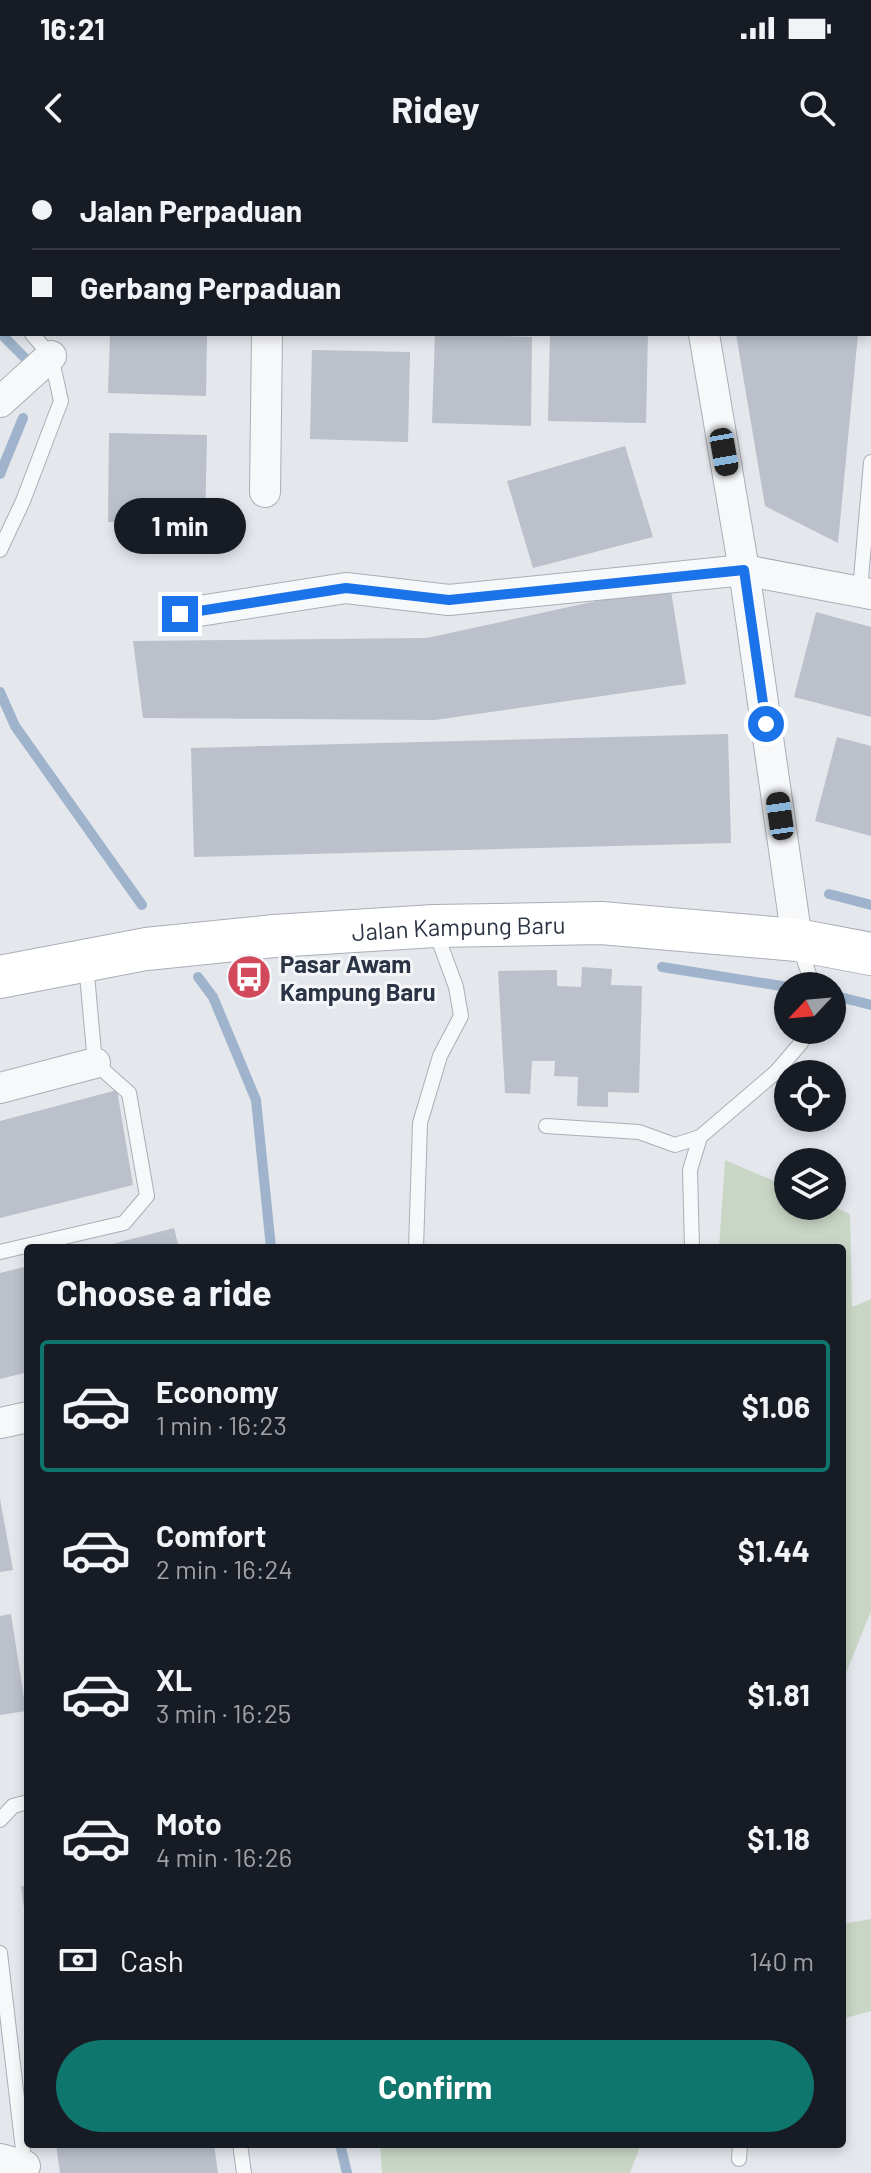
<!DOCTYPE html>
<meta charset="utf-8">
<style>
body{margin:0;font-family:Barlow,sans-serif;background:#242831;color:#f1f3f6;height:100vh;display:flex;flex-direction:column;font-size:30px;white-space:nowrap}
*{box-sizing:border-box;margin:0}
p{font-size:26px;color:#9ea1a6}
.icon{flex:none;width:44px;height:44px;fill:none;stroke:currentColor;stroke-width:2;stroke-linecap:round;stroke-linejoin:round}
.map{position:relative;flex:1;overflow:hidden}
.sheet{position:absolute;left:24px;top:1084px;width:822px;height:904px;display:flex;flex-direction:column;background:#171b24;border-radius:8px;box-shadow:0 4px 12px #0003}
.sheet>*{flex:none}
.hud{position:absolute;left:0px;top:0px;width:872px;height:176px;box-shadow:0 4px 12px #0003;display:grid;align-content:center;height:176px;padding:0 32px;background:#171b24}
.needle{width:52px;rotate:244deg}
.tools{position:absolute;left:774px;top:812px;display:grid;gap:16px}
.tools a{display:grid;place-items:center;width:72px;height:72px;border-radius:50%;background:#171b24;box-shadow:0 4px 12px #0003;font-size:40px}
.end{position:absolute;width:36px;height:36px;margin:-18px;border:10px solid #1a73e8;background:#fff;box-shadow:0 0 0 4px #fff}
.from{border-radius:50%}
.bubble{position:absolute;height:56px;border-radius:28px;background:#171b24;box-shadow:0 4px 12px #0003;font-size:26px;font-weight:700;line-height:56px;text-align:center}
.car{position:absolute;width:24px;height:48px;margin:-24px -12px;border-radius:10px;box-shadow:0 0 6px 2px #0007;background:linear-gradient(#222 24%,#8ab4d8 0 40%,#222 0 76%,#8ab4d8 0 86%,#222 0)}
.hud b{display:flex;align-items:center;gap:28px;height:76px;font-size:30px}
.hud b+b{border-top:2px solid #363941}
.hud i{width:20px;height:20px;background:#f1f3f6}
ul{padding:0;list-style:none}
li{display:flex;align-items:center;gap:24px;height:132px;margin:0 16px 12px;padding:0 16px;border:4px solid transparent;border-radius:8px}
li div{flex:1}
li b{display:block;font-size:30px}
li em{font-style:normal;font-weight:700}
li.active{border-color:#0f766e}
li>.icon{width:72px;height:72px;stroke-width:1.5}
h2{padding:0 32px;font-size:36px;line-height:96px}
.pay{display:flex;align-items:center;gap:20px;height:88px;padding:0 32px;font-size:30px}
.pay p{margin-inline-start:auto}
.cta{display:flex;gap:16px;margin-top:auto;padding:16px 32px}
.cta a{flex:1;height:92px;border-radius:48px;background:#0f766e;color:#fff;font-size:32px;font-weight:700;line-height:92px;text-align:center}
.status{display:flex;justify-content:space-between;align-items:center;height:56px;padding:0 40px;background:#171b24;direction:ltr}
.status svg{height:22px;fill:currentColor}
header{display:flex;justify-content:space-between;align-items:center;height:104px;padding:0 32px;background:#171b24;font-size:36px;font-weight:700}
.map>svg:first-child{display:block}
</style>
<div class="status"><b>16:21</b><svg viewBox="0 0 49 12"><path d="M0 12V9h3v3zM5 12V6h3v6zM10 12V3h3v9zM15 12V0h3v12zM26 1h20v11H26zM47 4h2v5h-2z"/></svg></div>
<header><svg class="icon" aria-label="back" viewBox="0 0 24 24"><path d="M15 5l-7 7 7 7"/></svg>Ridey<svg class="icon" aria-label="search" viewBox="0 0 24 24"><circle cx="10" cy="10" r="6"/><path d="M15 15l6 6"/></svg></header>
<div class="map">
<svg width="871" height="2013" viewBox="0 0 871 2013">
<rect width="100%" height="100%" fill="#e4e7ec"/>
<g fill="#c9d6c5">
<polygon points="725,1000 788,1027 788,1046 832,1046 850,1054 852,1147 871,1139 871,1451 842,1523 842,1088 719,1088"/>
<polygon points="871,1759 871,1851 842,1859 842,1764"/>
<polygon points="380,1984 641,1984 630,2013 382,2013"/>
</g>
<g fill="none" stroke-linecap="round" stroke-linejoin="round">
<g stroke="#9fb4cc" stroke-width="10">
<polyline points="0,173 29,202"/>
<polyline points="0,314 23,258"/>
<polyline points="0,532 15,566 142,745"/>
<polyline points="829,734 871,745"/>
<polyline points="662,807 788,827"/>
<polyline points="198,817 213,837 256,940 271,1088"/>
<polyline points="832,835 871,845"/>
<polyline points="340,1984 347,2013"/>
</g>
</g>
<g fill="#bbc0ca">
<polygon points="110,174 207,174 206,236 108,233"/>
<polygon points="435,174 532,177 531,266 432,263"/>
<polygon points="550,174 648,174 646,263 548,261"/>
<polygon points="736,174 858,174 838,383 765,346"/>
<polygon points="312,190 410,192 408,282 310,279"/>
<polygon points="109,273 207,275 205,365 108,362"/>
<polygon points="625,286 653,377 533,408 507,321"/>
<polygon points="670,425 686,524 435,560 143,558 133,481 427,478"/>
<polygon points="816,452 871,467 871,557 794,537"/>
<polygon points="728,574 731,683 194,697 191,588"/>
<polygon points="837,577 871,586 871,676 815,661"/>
<polygon points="582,807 612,809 611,825 642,826 639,933 608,932 608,947 577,946 578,917 554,916 555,901 532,901 530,934 505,933 498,811 557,810 557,826 581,827"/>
<polygon points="117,930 133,1025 0,1058 0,961"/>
<polygon points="174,1068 179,1088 101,1088 101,1087"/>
<polygon points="28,1106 28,1212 0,1219 0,1113"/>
<polygon points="0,1339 13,1410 0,1412"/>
<polygon points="11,1454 26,1551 0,1555 0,1456"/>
<polygon points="21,1726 28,1726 28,1762 26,1762"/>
<polygon points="56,1984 214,1984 218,2013 60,2013"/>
</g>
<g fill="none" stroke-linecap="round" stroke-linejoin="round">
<g stroke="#a9aeb7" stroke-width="16">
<g id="lane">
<polyline points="870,9 871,12"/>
<polyline points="870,54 871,54"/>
<polyline points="0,137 2,139"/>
<polyline points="0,390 23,341 61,241 51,196 32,174"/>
<polyline points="860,431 871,302"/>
<polyline points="800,788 813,826"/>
<polyline points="546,966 639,972 675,985 700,977"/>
<polyline points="416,1088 420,963 440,896 461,856 456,827 435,770"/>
<polyline points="692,1088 690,1010 700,977 776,912 801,883 806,870"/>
<polyline points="0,1092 124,1063 147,1036 129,933 95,903 86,804"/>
<polyline points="0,1660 13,1646 28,1642"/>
<polyline points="0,1793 25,2007"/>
<polyline points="240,1984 244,2013"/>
<polyline points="739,1999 740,1984"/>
</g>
</g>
<g stroke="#a9aeb7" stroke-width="32">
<g id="street">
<polyline points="676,0 676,2"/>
<polyline points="0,93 2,93"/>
<polyline points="704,174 744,410 797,780"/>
<polyline points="0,242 51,196"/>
<polyline points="265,332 267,174"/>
<polyline points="180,454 346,428 449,440 744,410 871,434"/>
<polyline points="0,928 95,903"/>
<polyline points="0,1263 28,1257"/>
<polyline points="0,1999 25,2006"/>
</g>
</g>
<g stroke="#a9aeb7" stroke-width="44">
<g id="secondary">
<path id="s1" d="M0,817L146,789L274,776L434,766L601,763L797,780L871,794"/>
</g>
</g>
<use href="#lane" stroke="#f7f8fa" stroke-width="14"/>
<use href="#street" stroke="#f7f8fa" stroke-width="30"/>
<use href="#secondary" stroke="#fff" stroke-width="42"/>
</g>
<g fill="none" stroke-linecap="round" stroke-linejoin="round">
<polyline stroke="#1a73e8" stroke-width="10" points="180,454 346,428 449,440 744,410 766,564"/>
</g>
<defs>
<g id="bus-disc" transform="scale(2.3)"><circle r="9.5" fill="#d1495b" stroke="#f4f6f9"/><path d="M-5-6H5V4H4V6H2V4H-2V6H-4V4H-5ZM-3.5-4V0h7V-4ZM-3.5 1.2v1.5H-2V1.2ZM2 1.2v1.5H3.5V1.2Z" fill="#fff"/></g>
</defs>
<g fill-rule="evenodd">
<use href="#bus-disc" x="249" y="817"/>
</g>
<g text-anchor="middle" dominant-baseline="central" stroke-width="6" stroke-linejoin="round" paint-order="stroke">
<g font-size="24" fill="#2b3445" stroke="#f4f6f9">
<text stroke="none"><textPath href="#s1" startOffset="462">Jalan Kampung Baru</textPath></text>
</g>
<g font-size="24" font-weight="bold" fill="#2b3445" stroke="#f4f6f9" text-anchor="start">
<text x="280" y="803">Pasar Awam<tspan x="280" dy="28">Kampung Baru</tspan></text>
</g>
</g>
</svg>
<div class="tools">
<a><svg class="needle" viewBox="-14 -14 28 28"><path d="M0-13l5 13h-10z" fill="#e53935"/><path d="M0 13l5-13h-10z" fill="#9ea1a6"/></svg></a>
<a><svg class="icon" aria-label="locate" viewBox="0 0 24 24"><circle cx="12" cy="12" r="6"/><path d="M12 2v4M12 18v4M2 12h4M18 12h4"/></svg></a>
<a><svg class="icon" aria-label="layers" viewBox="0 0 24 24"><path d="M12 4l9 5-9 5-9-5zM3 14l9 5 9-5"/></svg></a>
</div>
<i class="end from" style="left:766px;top:564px"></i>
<i class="end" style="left:180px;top:454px"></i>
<div class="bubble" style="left:114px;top:338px;width:132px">1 min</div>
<i class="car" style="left:724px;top:292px;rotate:170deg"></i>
<i class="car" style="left:780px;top:656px;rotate:352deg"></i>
<div class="hud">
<b><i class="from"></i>Jalan Perpaduan</b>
<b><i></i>Gerbang Perpaduan</b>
</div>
<section class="sheet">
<h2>Choose a ride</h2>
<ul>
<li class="active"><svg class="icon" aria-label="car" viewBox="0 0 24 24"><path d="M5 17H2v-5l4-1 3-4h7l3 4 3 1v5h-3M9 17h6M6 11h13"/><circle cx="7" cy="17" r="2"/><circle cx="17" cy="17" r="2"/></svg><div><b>Economy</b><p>1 min · 16:23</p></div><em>$1.06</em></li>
<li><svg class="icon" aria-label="car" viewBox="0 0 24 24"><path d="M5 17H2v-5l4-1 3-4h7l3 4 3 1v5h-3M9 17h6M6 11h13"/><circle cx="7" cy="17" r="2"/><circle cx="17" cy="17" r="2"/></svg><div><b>Comfort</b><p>2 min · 16:24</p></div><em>$1.44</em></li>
<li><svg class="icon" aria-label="car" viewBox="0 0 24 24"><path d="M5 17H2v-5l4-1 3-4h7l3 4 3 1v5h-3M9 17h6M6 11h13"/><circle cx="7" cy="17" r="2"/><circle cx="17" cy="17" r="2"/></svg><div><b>XL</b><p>3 min · 16:25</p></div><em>$1.81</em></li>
<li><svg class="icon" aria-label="car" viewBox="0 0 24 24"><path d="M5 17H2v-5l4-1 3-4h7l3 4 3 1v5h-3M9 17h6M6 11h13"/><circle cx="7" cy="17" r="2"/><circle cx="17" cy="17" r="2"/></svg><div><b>Moto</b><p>4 min · 16:26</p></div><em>$1.18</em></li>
</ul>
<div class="pay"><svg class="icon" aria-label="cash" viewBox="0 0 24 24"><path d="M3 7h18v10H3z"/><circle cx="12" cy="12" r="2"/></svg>Cash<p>140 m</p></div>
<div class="cta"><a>Confirm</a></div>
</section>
</div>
